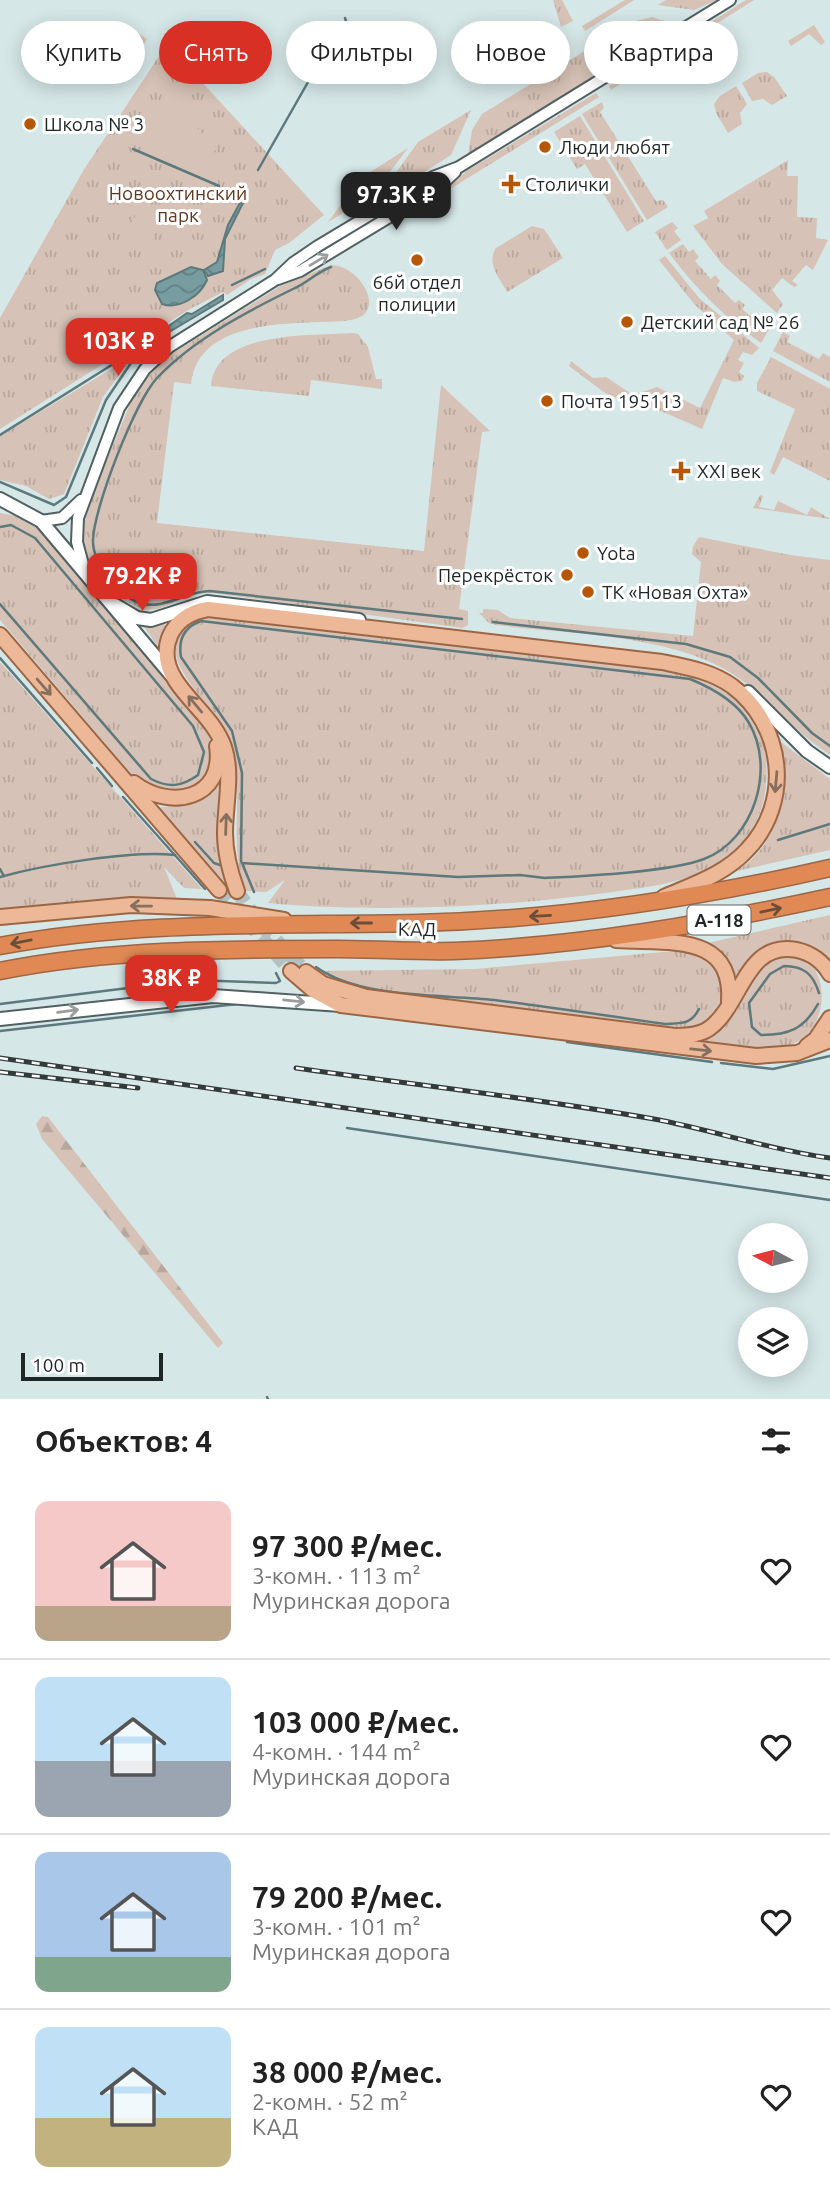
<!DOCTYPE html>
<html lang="ru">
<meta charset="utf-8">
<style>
:root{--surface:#fff;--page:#f6f6f6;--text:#222;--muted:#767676;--line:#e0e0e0;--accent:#d93025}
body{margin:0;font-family:Ubuntu,sans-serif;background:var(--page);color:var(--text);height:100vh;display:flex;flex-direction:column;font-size:26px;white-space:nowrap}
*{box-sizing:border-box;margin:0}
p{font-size:23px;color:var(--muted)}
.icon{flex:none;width:38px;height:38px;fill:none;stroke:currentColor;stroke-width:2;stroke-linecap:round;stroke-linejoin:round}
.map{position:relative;height:1399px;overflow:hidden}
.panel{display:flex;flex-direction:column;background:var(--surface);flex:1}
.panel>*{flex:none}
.top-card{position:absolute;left:21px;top:21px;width:789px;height:63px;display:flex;gap:14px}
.needle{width:46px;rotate:277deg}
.buttons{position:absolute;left:738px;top:1223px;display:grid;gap:14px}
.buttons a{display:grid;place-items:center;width:70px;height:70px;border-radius:50%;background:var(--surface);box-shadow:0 4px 18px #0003;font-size:35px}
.scale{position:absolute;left:21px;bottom:18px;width:142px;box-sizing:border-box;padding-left:7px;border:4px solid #1f2626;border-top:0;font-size:19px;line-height:24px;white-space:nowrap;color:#1f2626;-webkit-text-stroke:5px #fff;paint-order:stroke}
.price{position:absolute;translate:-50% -60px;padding:0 16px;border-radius:14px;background:var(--accent);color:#fff;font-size:23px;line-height:46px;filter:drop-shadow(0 2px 4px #0008)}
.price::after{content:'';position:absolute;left:50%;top:42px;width:21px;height:16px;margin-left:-10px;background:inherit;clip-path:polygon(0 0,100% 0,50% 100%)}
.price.active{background:#222;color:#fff}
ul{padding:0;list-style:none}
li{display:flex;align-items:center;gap:21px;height:175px;padding:0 35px}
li+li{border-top:2px solid var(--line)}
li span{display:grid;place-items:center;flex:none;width:196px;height:140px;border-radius:14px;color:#555}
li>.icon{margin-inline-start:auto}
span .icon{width:84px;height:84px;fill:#fffc;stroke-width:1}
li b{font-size:30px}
h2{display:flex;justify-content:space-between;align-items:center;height:84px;padding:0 35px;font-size:30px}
.chip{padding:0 24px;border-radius:32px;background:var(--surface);box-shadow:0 4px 18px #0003;font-size:24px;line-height:63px}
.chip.active{background:var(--accent);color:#fff}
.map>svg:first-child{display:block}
.grass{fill:url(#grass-tufts)}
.forest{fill:url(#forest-firs)}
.garden{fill:#d6c2b6}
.water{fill:url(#water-waves);stroke:#5d797c;stroke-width:2}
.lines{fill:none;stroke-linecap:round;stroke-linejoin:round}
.stream{stroke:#5d797c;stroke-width:2.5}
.primary-tunnel{stroke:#b1c0c1;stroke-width:14;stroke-dasharray:14 7;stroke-linecap:butt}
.tertiary-casing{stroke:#516061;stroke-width:14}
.secondary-casing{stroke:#516061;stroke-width:16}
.primary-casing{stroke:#9c6644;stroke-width:18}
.motorway-casing{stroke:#9c6644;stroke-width:19}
.tertiary{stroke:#fff;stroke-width:10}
.secondary{stroke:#fff;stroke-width:12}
.primary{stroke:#ecb898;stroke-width:14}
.motorway{stroke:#e08954;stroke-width:16}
.rail-casing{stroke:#323a3a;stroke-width:5}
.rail{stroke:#fff;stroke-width:2.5;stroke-dasharray:8;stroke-linecap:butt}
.oneway{stroke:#9a9d9d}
.oneway2{stroke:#866f5f}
.oneway3{stroke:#6c4e38}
.poi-dot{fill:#b55706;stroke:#fff;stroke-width:2.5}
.labels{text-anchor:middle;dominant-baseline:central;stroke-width:6;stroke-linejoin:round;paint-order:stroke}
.shield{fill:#fff;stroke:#626767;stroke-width:2}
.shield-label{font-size:18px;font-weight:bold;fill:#1f2626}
.poi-label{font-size:19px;fill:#1f2626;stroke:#fff;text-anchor:start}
.park-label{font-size:19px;fill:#62381e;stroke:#fff}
.street-label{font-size:19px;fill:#1f2626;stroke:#fff}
</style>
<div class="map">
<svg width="830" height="1399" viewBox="0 0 830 1399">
<defs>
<pattern id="grass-tufts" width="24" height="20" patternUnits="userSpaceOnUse" patternTransform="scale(1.75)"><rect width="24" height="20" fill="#d6c2b6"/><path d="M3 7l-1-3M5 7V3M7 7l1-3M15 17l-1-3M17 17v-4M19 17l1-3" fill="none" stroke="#b7a79c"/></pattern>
<pattern id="forest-firs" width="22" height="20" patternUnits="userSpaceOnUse" patternTransform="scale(1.75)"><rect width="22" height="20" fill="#d6c2b6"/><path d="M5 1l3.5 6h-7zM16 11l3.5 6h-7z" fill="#b7a79c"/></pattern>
<pattern id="water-waves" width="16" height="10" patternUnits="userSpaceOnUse" patternTransform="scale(1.75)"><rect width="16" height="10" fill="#789da1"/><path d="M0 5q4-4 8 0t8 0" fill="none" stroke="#628083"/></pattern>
</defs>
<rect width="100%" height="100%" fill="#d6e7e8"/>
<!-- grass -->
<g class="grass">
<path d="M553 0H562L573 21 561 27Z"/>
<path d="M625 0H634L585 31 582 26Z"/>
<path d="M666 0H717L694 10 658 5Z"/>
<path d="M746 0H754L611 90 609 86Z"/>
<path d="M652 17 677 25 468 155 472 130 482 114 632 22Z"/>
<path d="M814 25 825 42 821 45 809 34 791 46 788 41Z"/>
<path d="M139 34 147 39 133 63 127 59 126 44Z"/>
<path d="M167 44 324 215 289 243 275 250 265 274 251 279 227 295 223 292 190 309 0 429V318L83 171Z"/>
<path d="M767 72 774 77 787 96 772 105 763 99 752 101 742 83 758 73Z"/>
<path d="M736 86 747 104 740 113 742 124 728 133 716 113 714 104 720 96Z"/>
<path d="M596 93 599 97 450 189 448 187 468 170Z"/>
<path d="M602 102 604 108 600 112 656 201 663 200 668 207 647 220 582 114Z"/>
<path d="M471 110 451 155 379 201 377 199 418 142Z"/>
<path d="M580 116 644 221 627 232 585 164 577 169 554 132Z"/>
<path d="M408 148 374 193 364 176Z"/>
<path d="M788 160 787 176H798L797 217 817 218 816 238 828 240 813 270 806 265 792 281 798 285 794 287 782 278 772 290 783 304 777 313 722 264 693 226 708 218 704 211Z"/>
<path d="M357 183 367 199 328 222Z"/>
<path d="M672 222 678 228 674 231 681 240 667 250 655 232Z"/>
<path d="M532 226 544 229 563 258 507 292C499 277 486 264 496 248Z"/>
<path d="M683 244 689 252 693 249 699 257 695 261 711 279 715 275 720 281 717 285 735 303 739 300 745 305 742 309 757 321 760 317 771 326 761 343C725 318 696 289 669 253Z"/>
<path d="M665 256 699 298 759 348 752 355 743 352 738 360 744 363 739 372 744 376 742 381 734 382 723 378 702 429 645 404 639 408 605 393 569 366 571 361 593 378 606 377 633 395 657 387 700 408 734 340 695 305 659 260Z"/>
<path d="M331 265C356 265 382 302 362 316 350 323 332 321 319 322 274 324 197 325 191 384L174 382 157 523 424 551 441 385 490 431 482 432 459 609 468 611V625L462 628 213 593 194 594 158 609 144 610 117 597 90 561 84 544 83 528 91 498 136 390 165 358 282 285Z"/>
<path d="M783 332 790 336 787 342 819 359 823 353 830 357V382L773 351Z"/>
<path d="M353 333 358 334 368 347 376 379H382V389L311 380 309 396 211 386C215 330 312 336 353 333Z"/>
<path d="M133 356 103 397 64 494 49 499 26 486 0 480V436Z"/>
<path d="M771 357 830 389V481L783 457 774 475 770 472 795 409 757 391V383Z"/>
<path d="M760 495 763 496 759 507 774 510 778 501 807 515 811 507 830 519 753 508Z"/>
<path d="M0 513 21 517 50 538 199 719 209 735 213 754 209 770 192 790 169 794 133 776 0 620Z"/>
<path d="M699 537 790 555 830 560V755C792 731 765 692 726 670 663 634 568 634 496 625L489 623 479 613H483V609L498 610 510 618 693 636 701 562 692 554 693 546Z"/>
<path d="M205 614 660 669C711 678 741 692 762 741 768 757 767 777 765 794 760 826 739 852 710 868 681 884 645 887 613 892 506 907 376 913 268 903L285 880 266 892 246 891C227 842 245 796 232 748 222 714 174 677 175 647 175 627 189 622 205 614Z"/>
<path d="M163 623 165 625 158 647 143 625Z"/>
<path d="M0 662 202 889 184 888 164 867 177 899 78 902 0 913Z"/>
<path d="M781 742 830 779V850L737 871C780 843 791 789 781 742Z"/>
<path d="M218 783 221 784 219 835 229 888 224 889 157 808 192 803Z"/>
<path d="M830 915V961C795 929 760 939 736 976L730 963 708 943Z"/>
<path d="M674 951C732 951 741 1009 688 1031L367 992 339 985 315 971 475 969Z"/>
<path d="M775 956C782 956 790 955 797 956 830 964 830 1026 797 1042 766 1056 727 1046 694 1042L721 1029 752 974Z"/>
</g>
<!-- forest -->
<path class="forest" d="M42 1116 48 1117 223 1343 218 1348 42 1139 36 1124Z"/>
<!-- garden -->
<g class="garden">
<path d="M169 98 216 148 201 176 152 152 148 124 163 99Z"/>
<path d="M140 204 160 210 163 215 149 248 143 250 125 240Z"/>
</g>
<!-- water -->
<g class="water">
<path d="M241 201 243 203 225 239 223 271 208 276 204 270 217 262 228 225Z"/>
<path d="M191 267 203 270 207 280C200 296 179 310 162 304L155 290 157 283Z"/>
<path d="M223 295V300L144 347 137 356H126L187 313 192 314Z"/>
</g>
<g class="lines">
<!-- stream -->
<g class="stream">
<path d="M133 149 219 186"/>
<path d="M258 170C280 131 302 93 324 54 331 43 341 36 347 24L345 18"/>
<path d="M331 267C317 272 308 282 295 288 248 311 194 339 157 378 135 402 94 507 93 540 92 562 121 599 143 604 165 609 187 591 210 591L462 619"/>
<path d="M232 285 265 269"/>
<path d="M0 435 126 356"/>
<path d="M0 482 54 505 66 497 106 400 137 354"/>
<path d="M0 527 11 525 35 538 193 726 204 752 198 775C181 787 169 788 151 779L0 604"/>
<path d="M493 622 686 644 730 657 758 678 812 733 830 746"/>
<path d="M0 658 92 763"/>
<path d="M97 768 112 786"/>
<path d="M123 797 205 889"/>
<path d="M778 840 830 824"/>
<path d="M195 842 214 863 220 865"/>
<path d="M242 863 458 877 520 875 545 878C585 876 670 872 704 859 754 840 776 769 749 723 737 702 712 688 690 679L201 621C184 627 178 639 181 657L232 731 242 773 241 861 242 863 254 892"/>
<path d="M0 869 4 876"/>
<path d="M0 877C43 865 132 850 175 855"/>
<path d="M316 967C361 999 440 994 494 1000 551 1007 608 1016 665 1024 681 1023 691 1025 699 1009"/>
<path d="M0 1004 192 980 276 983 280 981 276 973"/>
<path d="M818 1004C804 1029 789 1035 761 1035L752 1027 749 1003 770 974 784 966C804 966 813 974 819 993"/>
<path d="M0 1031 237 1004"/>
<path d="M567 1042 712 1062"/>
<path d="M721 1063 773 1069 830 1056"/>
<path d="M347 1128 830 1200"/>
<path d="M267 1397 268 1399"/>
</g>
<!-- primary-tunnel -->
<g class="primary-tunnel">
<path d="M219 890 291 971"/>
<path d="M237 891 258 921 306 972"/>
</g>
<defs>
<g id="tertiary">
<path d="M278 279 300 271 439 187 455 172"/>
<path d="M41 521 62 518 81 500"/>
<path d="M84 568 77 542 78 518 119 408 145 369 169 347 275 280 293 263 318 246 433 177 459 167 730 0"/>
</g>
<g id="secondary">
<path d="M0 499 41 521 171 675"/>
<path d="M115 605 137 618 151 620 207 602 359 620"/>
<path d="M748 692 807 751 830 767"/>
<path d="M0 1019 213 996 341 1005"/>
</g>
<g id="primary">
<path d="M0 635 219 890"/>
<path d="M134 783C170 811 225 799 217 746"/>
<path d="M237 891C230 872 225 853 225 833 225 806 233 773 224 747 215 721 191 704 176 681 155 649 171 615 208 609L662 662C686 667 711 671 732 686 784 725 793 802 747 850 725 874 694 884 664 897"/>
<path d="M0 917 131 905 210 908 284 920"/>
<path d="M616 940C667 944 734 931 729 1003"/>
<path d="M291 971 313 990 341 1005 756 1056 797 1053 830 1040"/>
<path d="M306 972 323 984 366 997 675 1036C687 1036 702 1035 711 1027 742 1003 746 940 797 950 811 953 823 962 830 974"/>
<path d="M807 1046 816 1039 830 1018"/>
</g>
<g id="motorway">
<path d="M0 946C138 920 277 926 417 923 556 920 694 899 830 868"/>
<path d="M0 971C109 949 226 949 337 949 376 949 415 952 454 951 582 946 705 924 830 897"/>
</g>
</defs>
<!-- tertiary casing -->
<use href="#tertiary" class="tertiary-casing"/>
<!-- secondary casing -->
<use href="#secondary" class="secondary-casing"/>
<!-- primary casing -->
<use href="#primary" class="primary-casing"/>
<!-- motorway casing -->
<use href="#motorway" class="motorway-casing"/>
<!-- tertiary -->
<use href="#tertiary" class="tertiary"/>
<!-- secondary -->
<use href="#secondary" class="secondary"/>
<!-- primary -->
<use href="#primary" class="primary"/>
<!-- motorway -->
<use href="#motorway" class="motorway"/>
<defs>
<g id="rail">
<path d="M0 1058 830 1178"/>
<path d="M296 1068C415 1085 535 1098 654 1119 713 1130 770 1150 830 1158"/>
<path d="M0 1072 138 1088"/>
</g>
</defs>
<!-- rail casing -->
<use href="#rail" class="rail-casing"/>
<!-- rail -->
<use href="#rail" class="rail"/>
</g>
<!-- one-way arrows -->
<defs><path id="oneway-shaft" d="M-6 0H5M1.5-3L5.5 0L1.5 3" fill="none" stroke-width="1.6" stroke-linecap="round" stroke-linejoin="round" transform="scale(1.75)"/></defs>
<g class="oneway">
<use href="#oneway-shaft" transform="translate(319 260) rotate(-31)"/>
<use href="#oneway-shaft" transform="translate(294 1001) rotate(6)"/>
<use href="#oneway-shaft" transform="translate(68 1011) rotate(-7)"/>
</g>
<g class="oneway2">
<use href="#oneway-shaft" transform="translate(44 687) rotate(49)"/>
<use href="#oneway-shaft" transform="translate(195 704) rotate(-130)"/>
<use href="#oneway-shaft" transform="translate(776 782) rotate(95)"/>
<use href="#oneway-shaft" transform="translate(226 824) rotate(-88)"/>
<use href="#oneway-shaft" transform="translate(141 906) rotate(-179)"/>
<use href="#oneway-shaft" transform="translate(701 1050) rotate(6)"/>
</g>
<g class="oneway3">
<use href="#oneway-shaft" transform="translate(771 910) rotate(-12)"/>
<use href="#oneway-shaft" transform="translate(540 916) rotate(177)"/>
<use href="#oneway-shaft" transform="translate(361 923) rotate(180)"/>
<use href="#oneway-shaft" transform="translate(21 942) rotate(169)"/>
</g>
<!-- markers -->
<g class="poi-dot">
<circle cx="30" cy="124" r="7"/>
<circle cx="545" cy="147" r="7"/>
<path d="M507.5 173.5h7v7h7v7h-7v7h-7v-7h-7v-7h7z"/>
<circle cx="417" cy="260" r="7"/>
<circle cx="627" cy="322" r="7"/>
<circle cx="547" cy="401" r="7"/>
<path d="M677.5 460.5h7v7h7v7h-7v7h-7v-7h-7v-7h7z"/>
<circle cx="583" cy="553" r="7"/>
<circle cx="567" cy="575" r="7"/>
<circle cx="588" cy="592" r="7"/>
</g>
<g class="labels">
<!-- shield labels -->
<rect class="shield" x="687.5" y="905.5" width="63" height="29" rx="5"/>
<g class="shield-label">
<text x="719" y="920">А-118</text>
</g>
<!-- poi labels -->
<g class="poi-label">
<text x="44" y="124">Школа № 3</text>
<text x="559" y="147">Люди любят</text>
<text x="525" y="184">Столички</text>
<text x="417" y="282" text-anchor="middle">66й отдел<tspan x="417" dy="22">полиции</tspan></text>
<text x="641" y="322">Детский сад № 26</text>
<text x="561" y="401">Почта 195113</text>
<text x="697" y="471">XXI век</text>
<text x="597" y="553">Yota</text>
<text x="553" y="575" text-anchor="end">Перекрёсток</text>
<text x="602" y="592">ТК «Новая Охта»</text>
</g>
<!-- park labels -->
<g class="park-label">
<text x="178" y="193">Новоохтинский<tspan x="178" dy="22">парк</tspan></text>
</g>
<!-- street labels -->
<g class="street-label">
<text transform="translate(417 929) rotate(1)">КАД</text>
</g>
</g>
</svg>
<div class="buttons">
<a><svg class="needle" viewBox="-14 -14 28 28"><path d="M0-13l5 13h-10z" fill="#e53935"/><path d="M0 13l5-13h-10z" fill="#767676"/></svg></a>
<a><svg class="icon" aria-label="layers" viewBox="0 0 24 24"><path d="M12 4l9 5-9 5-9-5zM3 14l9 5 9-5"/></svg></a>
</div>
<div class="scale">100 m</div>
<b class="price active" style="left:396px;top:232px">97.3K ₽</b>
<b class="price" style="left:118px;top:378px">103K ₽</b>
<b class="price" style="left:142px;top:613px">79.2K ₽</b>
<b class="price" style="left:171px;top:1015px">38K ₽</b>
<div class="top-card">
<a class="chip">Купить</a>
<a class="chip active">Снять</a>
<a class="chip">Фильтры</a>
<a class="chip">Новое</a>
<a class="chip">Квартира</a>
</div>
</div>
<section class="panel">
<h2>Объектов: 4<svg class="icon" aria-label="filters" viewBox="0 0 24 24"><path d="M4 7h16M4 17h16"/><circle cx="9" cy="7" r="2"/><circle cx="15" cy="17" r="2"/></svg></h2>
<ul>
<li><span style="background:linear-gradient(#f6c9c9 75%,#b9a48a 0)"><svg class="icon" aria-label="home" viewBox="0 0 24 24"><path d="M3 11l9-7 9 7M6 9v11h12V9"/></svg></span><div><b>97 300 ₽/мес.</b><p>3-комн. · 113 m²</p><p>Муринская дорога</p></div><svg class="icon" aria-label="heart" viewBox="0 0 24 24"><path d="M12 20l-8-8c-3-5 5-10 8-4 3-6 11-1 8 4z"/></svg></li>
<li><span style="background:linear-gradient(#bfe0f5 60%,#9aa5b1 0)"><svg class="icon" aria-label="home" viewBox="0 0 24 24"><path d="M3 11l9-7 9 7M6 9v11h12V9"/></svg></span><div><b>103 000 ₽/мес.</b><p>4-комн. · 144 m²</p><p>Муринская дорога</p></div><svg class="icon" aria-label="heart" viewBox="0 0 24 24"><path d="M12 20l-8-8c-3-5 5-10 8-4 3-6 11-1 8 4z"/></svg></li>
<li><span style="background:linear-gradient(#a9c7e8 75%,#7fa58c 0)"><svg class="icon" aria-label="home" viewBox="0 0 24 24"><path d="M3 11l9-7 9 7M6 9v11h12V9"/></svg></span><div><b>79 200 ₽/мес.</b><p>3-комн. · 101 m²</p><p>Муринская дорога</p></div><svg class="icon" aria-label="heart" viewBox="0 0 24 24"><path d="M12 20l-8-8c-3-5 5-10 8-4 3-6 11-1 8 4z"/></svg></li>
<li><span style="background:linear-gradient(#bfe0f5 65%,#c2b280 0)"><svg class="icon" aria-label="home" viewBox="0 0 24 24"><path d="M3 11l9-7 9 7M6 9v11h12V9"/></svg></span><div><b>38 000 ₽/мес.</b><p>2-комн. · 52 m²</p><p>КАД</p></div><svg class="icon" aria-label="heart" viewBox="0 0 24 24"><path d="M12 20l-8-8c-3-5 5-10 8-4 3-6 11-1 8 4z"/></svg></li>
</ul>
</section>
